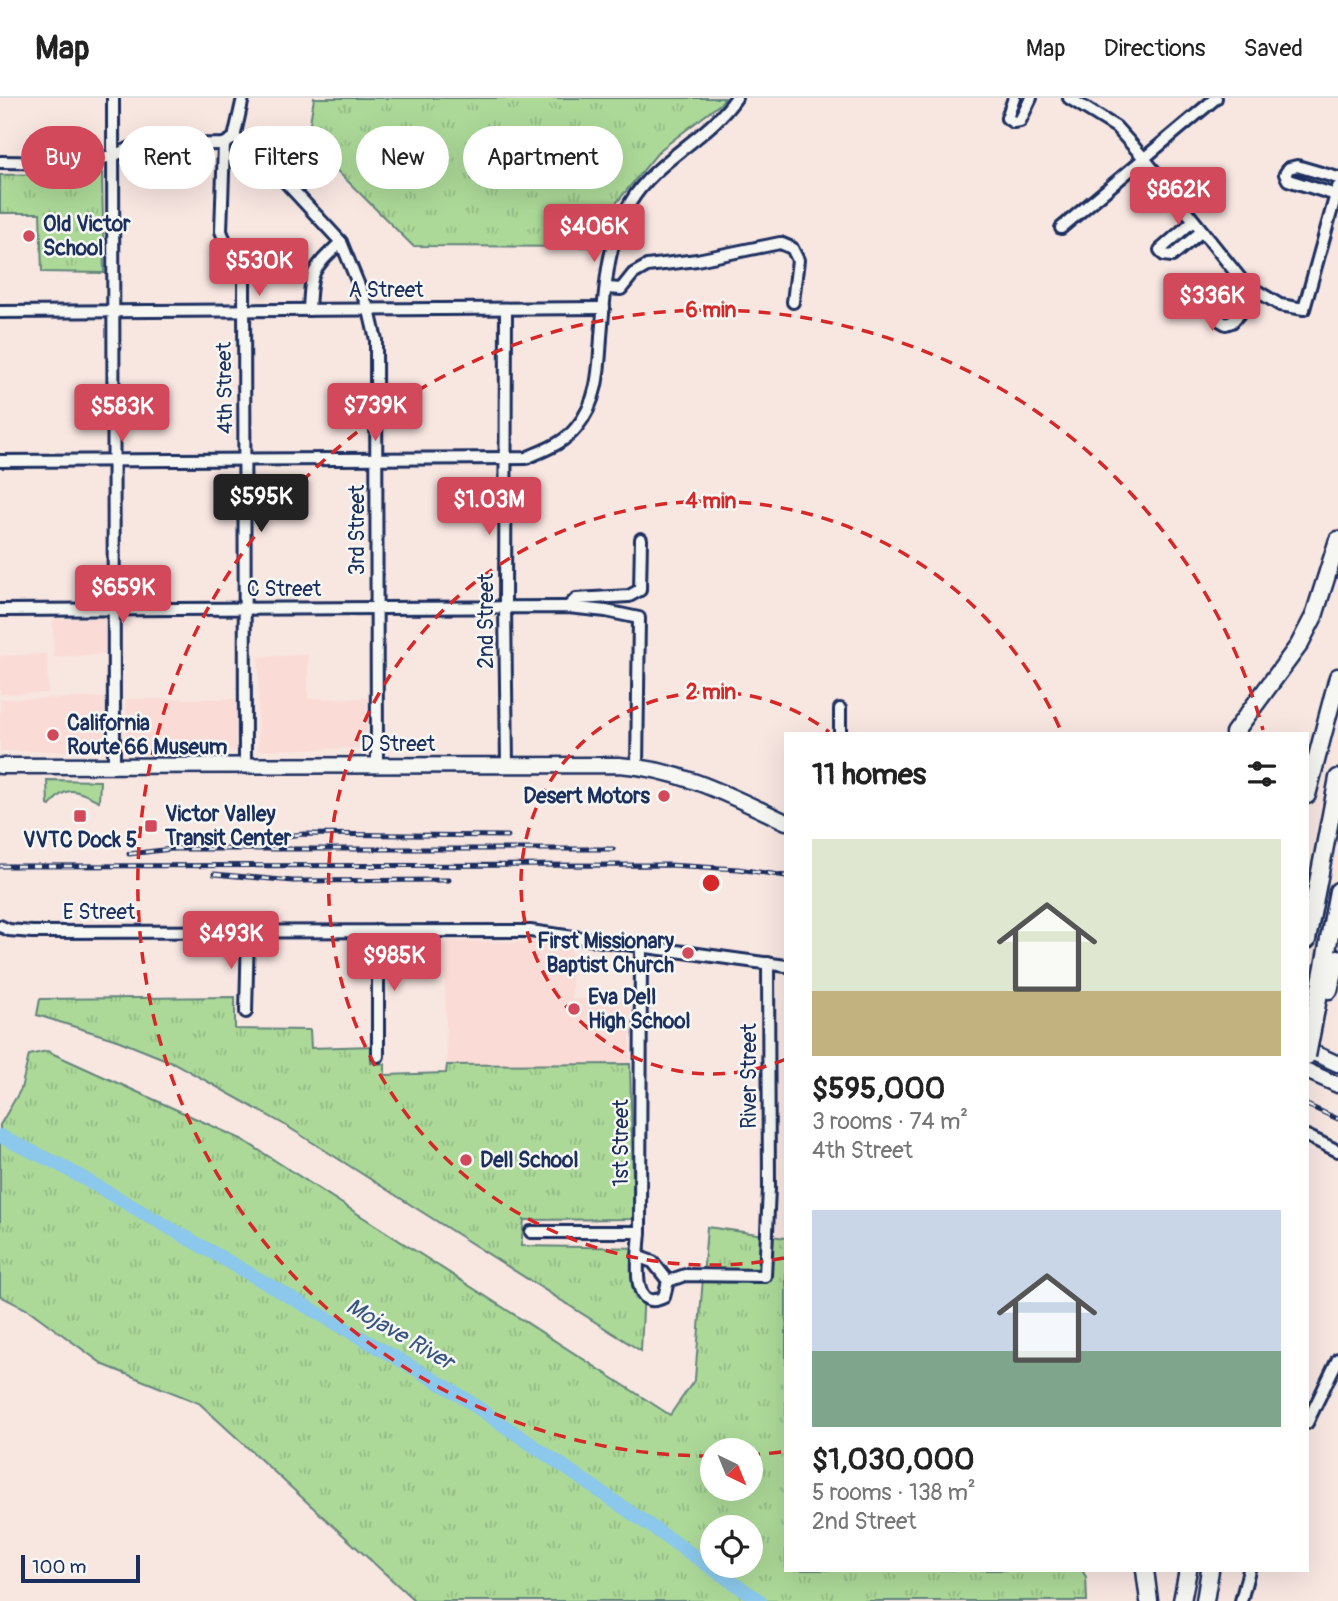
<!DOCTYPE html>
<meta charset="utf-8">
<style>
:root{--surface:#fff;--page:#f2f2f2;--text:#222;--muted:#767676;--line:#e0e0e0;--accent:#d1495b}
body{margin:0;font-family:Pangolin,sans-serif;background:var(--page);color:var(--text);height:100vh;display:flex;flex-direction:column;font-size:26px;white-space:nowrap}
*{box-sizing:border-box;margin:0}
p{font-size:23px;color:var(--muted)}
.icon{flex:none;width:38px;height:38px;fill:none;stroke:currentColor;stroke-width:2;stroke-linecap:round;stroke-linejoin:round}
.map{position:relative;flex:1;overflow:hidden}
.sheet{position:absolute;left:784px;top:634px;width:525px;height:840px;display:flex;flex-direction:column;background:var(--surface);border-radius:0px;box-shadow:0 7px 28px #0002}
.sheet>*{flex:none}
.guide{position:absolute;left:21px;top:28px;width:658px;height:63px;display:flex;gap:14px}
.needle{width:46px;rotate:137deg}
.fabs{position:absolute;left:700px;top:1340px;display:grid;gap:14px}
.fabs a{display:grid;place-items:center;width:63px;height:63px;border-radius:50%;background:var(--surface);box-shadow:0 7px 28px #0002;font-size:35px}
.scale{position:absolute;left:21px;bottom:18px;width:119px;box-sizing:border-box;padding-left:7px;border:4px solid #1b2f5e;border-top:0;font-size:19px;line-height:24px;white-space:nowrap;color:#1b2f5e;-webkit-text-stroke:5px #f6f6f2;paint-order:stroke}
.price{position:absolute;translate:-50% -60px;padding:0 16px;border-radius:7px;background:var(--accent);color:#fff;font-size:23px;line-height:46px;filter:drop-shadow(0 2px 4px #0008)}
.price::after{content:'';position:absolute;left:50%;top:42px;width:21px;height:16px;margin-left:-10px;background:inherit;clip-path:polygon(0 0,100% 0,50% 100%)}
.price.on{background:#222;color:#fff}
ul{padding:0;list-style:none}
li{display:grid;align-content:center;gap:14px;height:371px;padding:0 28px}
li span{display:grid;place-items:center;height:217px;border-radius:0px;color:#555}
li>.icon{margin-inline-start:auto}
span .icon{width:126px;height:126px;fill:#fffc;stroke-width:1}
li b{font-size:30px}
h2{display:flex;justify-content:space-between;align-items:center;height:84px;padding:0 28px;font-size:30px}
.pill{padding:0 24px;border-radius:32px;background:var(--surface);box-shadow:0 7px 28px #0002;font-size:24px;line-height:63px}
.pill.on{background:var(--accent);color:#fff}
header{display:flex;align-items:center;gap:42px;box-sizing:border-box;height:98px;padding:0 35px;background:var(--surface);border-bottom:2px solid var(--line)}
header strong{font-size:33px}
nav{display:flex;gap:38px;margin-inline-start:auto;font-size:24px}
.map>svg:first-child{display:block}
.built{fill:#fadbd5}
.grass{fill:url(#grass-tufts);stroke:#64847b;stroke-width:2;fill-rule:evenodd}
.garden{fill:#acd998;stroke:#64847b;stroke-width:2}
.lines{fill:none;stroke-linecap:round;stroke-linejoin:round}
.river{stroke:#8bc8eb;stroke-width:14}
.minor-casing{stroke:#1b2f5e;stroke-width:16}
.major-casing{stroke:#1b2f5e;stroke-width:19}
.highway-casing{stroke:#1b2f5e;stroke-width:21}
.minor{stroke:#f6f6f2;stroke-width:10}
.major{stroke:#f6f6f2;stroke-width:14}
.highway{stroke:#f6f6f2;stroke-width:16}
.rail-casing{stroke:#1b2f5e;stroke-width:5}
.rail{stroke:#f6f6f2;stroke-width:2.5;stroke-dasharray:8;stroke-linecap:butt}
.highway-bridge-casing{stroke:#1b2f5e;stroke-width:21;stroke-linecap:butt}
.highway-bridge{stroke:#f6f6f2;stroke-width:16}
.ring{fill:none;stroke:#d62828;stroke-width:3.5;stroke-dasharray:12 9}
.poi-dot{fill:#d1495b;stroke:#f6f6f2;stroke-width:2.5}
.labels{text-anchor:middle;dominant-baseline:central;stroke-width:5;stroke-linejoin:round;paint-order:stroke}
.poi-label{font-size:21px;font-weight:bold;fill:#1b2f5e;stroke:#f6f6f2;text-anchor:start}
.street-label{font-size:21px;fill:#1b2f5e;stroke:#f6f6f2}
.water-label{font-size:23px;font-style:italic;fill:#375581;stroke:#f6f6f2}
.centre{fill:#d62828;stroke:#f6f6f2;stroke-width:3.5}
.ring-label{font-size:21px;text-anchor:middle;font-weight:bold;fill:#d62828;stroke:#f6f6f2;stroke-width:5;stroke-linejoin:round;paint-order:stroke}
</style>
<header>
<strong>Map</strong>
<nav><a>Map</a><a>Directions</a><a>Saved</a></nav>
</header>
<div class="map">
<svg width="1338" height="1503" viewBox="0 0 1338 1503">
<defs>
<pattern id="grass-tufts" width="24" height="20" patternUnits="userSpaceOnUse" patternTransform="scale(1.75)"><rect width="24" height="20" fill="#acd998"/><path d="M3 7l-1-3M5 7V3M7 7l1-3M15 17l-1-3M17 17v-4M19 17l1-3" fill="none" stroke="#93bb85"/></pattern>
</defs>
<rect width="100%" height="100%" fill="#f8e6e1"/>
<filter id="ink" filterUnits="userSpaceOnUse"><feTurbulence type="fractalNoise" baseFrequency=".0143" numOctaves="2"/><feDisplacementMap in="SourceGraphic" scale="14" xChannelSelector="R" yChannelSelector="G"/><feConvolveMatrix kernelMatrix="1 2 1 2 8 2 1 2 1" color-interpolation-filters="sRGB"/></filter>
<g filter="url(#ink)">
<!-- built -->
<g class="built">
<path d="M53 521H105V556L54 559Z"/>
<path d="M47 556 48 595 0 596V558Z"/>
<path d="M308 557V601L367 600V650L258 652 259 559Z"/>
<path d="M105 600 106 653H0V601Z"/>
<path d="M126 601H236V653L126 652Z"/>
<path d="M444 843 520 844 571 849 572 901H630V966L447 967Z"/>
</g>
<!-- grass -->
<g class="grass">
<path d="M314 0H725L720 6 660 52 617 104 600 149 413 148 307 43Z"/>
<path d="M102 75 104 175 42 174 40 115H0V77Z"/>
<path d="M235 899V931L310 932 311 950 372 948 371 965 385 966V977L446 975 447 967 630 966 634 1121 524 1122 521 1148 646 1150 641 1253 285 1027 174 965 117 942 37 917 40 901Z"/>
<path d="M47 953 243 1042 670 1317 695 1281 707 1129 786 1140V1472H1082L1086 1479 1087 1503H415L199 1305 104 1267 30 1213 0 1198V1027L21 991 29 957ZM712 1353H751V1391H712ZM712 1430H751V1468H712Z"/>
</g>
<!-- garden -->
<path class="garden" d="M47 682 100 683 99 703C78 693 66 685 50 708L48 707Z"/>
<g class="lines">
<!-- river -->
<path class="river" d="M0 1038 60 1067 452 1292 760 1503"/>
<defs>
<g id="minor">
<path d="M113 0 114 667"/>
<path d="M1014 0 1007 20 1013 24 1020 23 1031 0"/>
<path d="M1069 0 1116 29 1143 59 1244 185 1280 207 1304 211 1338 89"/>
<path d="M234 40 253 49 341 144 369 212 376 242 377 667"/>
<path d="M224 46 221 133 227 148 244 168 245 667"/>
<path d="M0 64 74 65 113 58 137 47 224 46 234 40 243 0"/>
<path d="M1336 97 1288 82 1285 76 1289 70 1297 68 1338 80"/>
<path d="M1193 123 1160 152 1164 157 1172 158 1202 133"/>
<path d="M1061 130 1216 0"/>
<path d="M1244 185 1217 216 1219 222 1226 226 1232 224 1258 194"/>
<path d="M607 190 621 191 633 176 647 168 697 162 780 145 792 150 798 162 793 204"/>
<path d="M506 211 505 509 507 666"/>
<path d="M309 212C311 171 312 172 341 144"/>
<path d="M0 214 604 210"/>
<path d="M0 363 526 360C544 352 563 346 576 330 598 304 599 272 601 239 605 194 606 145 630 105 656 61 708 41 736 0"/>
<path d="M568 509 576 501 629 498 640 492 641 441"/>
<path d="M0 512 568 509 606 513 639 520 637 668"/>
<path d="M840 635V611"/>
<path d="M0 828 9 832 32 834 530 833 786 868"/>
<path d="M378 832V958"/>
<path d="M246 914 248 833"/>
<path d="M1307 1038 1338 1053"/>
<path d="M531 1134H640L641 847"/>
<path d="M639 1159 653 1164 668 1183 664 1199C628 1217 639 1153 640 1134"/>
<path d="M668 1183 685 1177 765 1178 769 1090 768 865"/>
<path d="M1307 1325 1338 1261"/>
<path d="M1241 1503 1249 1472"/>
</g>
<g id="major">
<path d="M0 668 619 667C680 671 731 698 786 724"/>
<path d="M1307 952 1338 966"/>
<path d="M1307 973 1338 987"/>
</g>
<g id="highway">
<path d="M1234 635 1299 547 1314 518 1338 442"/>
<path d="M1307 697 1338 579"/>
<path d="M1307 842 1338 680"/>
<path d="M1329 892 1338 860"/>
<path d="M1316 911 1338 793"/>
<path d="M1145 1472 1149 1503"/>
<path d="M1182 1503 1188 1472"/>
<path d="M1205 1503 1210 1472"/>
</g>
</defs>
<!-- minor casing -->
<use href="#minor" class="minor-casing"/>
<!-- major casing -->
<use href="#major" class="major-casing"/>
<!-- highway casing -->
<use href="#highway" class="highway-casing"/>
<!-- minor -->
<use href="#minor" class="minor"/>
<!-- major -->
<use href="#major" class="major"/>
<!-- highway -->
<use href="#highway" class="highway"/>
<defs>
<g id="rail">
<path d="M246 742 304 736 508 738"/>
<path d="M173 751H613"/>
<path d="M129 756 180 750"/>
<path d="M0 768 668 767 738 771 786 778"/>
<path d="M214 776 293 783 449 782"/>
<path d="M1307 1007 1338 1021"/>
</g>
</defs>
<!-- rail casing -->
<use href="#rail" class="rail-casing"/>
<!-- rail -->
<use href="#rail" class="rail"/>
<defs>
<path id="highway-bridge" d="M1307 958 1316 911"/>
</defs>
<!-- highway-bridge casing -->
<use href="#highway-bridge" class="highway-bridge-casing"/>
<!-- highway-bridge -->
<use href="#highway-bridge" class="highway-bridge"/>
</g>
</g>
<!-- distance rings -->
<g class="ring">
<path d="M786 961A191 191 0 1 1 829 634"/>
<path d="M784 1160A382 382 0 1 1 1061 633"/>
<path d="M781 1354A573 573 0 0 1 751 1357M711 1358A573 573 0 1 1 1263 632"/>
</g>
<!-- markers -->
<g class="poi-dot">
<circle cx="29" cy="138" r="7"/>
<circle cx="53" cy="637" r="7"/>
<circle cx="664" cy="698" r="7"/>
<rect x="73" y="711" width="14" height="14" rx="3.5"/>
<rect x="144" y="721" width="14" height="14" rx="3.5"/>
<circle cx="688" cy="855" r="7"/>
<circle cx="574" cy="911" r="7"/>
<circle cx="466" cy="1062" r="7"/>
</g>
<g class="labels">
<!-- poi labels -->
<g class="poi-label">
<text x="43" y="126">Old Victor<tspan x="43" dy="24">School</tspan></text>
<text x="67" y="625">California<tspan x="67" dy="24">Route 66 Museum</tspan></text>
<text x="650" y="698" text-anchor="end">Desert Motors</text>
<text x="165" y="716">Victor Valley<tspan x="165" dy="24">Transit Center</tspan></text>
<text x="80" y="742" text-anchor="middle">VVTC Dock 5</text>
<text x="674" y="843" text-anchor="end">First Missionary<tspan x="674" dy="24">Baptist Church</tspan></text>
<text x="588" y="899">Eva Dell<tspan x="588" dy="24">High School</tspan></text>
<text x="480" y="1062">Dell School</text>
</g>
<!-- street labels -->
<g class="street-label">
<text x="386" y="192">A Street</text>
<text transform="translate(225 290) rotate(-91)">4th Street</text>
<text transform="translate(357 432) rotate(-90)">3rd Street</text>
<text x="284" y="491">C Street</text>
<text transform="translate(486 523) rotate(-90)">2nd Street</text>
<text x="398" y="646">D Street</text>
<text x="99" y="814">E Street</text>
<text transform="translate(749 978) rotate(-90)">River Street</text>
<text transform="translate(621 1045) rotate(-90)">1st Street</text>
</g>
<!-- water labels -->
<g class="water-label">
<text transform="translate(400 1236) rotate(30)">Mojave River</text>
</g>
</g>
<circle cx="711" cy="785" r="10" class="centre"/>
<g class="ring-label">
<text x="711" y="219">6 min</text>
<text x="711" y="410">4 min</text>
<text x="711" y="601">2 min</text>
</g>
</svg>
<div class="fabs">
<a><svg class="needle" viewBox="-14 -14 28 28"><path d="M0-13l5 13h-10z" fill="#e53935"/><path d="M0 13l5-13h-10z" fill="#767676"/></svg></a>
<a><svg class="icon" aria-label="locate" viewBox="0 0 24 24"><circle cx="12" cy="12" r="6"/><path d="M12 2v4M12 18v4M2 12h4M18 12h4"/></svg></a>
</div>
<div class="scale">100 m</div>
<b class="price" style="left:1178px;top:129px">$862K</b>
<b class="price" style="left:594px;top:166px">$406K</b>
<b class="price" style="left:259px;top:200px">$530K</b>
<b class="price" style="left:1212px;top:235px">$336K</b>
<b class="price" style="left:375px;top:345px">$739K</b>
<b class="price" style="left:122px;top:346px">$583K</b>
<b class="price on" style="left:261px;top:436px">$595K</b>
<b class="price" style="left:489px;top:439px">$1.03M</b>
<b class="price" style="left:123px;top:527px">$659K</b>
<b class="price" style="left:231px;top:873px">$493K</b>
<b class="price" style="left:394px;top:895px">$985K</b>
<div class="guide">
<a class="pill on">Buy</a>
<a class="pill">Rent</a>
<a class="pill">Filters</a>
<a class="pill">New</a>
<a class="pill">Apartment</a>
</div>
<section class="sheet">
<h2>11 homes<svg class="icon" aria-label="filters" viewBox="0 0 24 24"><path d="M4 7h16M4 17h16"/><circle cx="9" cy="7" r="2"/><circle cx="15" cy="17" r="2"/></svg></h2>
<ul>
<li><span style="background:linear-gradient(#dfe7d0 70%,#c2b280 0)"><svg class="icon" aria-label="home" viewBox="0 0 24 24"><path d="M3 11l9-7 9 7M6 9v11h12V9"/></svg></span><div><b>$595,000</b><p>3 rooms · 74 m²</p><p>4th Street</p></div></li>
<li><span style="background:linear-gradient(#c9d6e8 65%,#7fa58c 0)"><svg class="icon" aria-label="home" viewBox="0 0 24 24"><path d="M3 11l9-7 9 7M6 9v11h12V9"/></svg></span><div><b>$1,030,000</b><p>5 rooms · 138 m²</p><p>2nd Street</p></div></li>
</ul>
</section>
</div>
